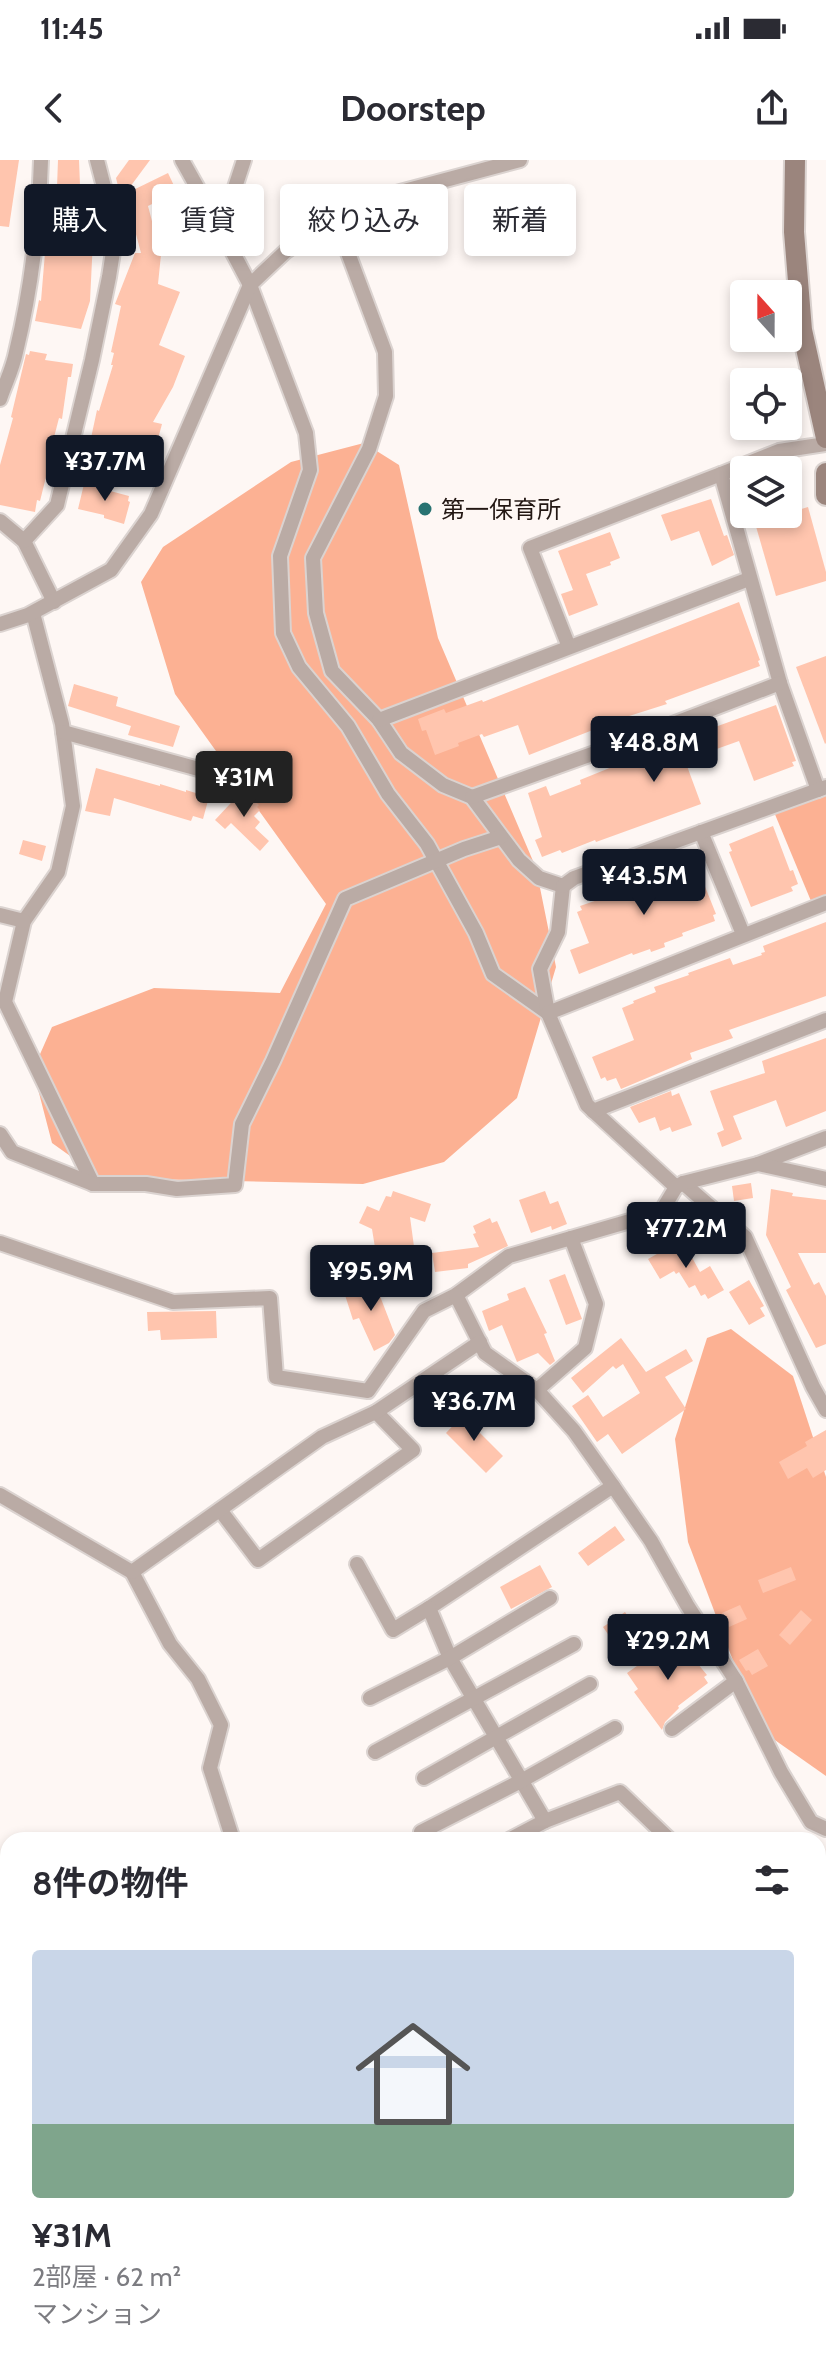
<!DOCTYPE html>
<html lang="ja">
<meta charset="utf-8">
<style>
:root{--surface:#fff;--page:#f7f7f7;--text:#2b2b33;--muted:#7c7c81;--accent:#111827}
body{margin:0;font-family:Cabin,"Noto Sans JP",sans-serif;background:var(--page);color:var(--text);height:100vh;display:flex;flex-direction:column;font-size:30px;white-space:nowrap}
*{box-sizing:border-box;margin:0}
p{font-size:26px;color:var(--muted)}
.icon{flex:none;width:44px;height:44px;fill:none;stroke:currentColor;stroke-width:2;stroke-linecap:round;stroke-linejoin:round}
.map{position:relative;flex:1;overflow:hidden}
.details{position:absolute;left:0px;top:1672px;width:826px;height:538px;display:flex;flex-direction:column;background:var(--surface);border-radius:24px 24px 0 0;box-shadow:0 4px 12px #0003}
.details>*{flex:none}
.hud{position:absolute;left:24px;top:24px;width:778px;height:72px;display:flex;gap:16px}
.needle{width:52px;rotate:339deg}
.controls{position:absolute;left:730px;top:120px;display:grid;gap:16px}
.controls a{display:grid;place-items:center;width:72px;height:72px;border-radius:8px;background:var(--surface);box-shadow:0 4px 12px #0003;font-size:40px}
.price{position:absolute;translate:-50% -68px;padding:0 18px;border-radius:8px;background:var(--accent);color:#fff;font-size:26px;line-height:52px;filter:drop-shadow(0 2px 4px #0008)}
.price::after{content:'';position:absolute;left:50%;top:48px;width:24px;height:18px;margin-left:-12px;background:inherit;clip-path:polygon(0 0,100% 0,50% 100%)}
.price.selected{background:#222;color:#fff}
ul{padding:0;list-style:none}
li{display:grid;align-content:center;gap:16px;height:424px;padding:0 32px}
li span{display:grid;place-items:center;height:248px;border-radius:8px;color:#555}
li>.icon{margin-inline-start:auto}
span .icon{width:144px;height:144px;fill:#fffc;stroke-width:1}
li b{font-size:34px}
h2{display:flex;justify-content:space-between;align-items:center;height:96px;padding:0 32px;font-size:34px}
.pill{padding:0 28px;border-radius:8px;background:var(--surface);box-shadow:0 4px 12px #0003;font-size:28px;line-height:72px}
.pill.selected{background:var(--accent);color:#fff}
.status{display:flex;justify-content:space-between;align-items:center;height:56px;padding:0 40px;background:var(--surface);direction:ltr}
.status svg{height:22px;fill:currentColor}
header{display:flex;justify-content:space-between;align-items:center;height:104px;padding:0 32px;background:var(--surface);font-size:36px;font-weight:700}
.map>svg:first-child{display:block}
.green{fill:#fcb193}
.water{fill:#fa9e77;stroke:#ba7659;stroke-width:2}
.building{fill:#ffc5ae}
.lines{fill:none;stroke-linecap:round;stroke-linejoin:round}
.street-casing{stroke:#dbd3d0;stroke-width:18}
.secondary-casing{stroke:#dbd3d0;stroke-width:24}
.street{stroke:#baaba5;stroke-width:14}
.secondary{stroke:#9b857d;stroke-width:20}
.poi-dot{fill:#287271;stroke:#fef7f4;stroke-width:3}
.labels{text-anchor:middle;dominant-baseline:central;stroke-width:6;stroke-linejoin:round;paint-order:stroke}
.poi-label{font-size:24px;fill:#231713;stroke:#fef7f4;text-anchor:start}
</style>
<div class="status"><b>11:45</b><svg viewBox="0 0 49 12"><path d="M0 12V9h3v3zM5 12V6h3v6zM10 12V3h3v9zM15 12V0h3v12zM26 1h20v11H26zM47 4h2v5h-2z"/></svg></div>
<header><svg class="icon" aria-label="back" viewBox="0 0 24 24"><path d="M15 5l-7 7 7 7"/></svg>Doorstep<svg class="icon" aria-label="share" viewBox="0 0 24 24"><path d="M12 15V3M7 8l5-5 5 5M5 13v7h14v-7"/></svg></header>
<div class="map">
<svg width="826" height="2209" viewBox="0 0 826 2209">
<rect width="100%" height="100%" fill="#fef7f4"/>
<!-- green -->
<g class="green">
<path d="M364 283 399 305 438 478 536 708 556 807 517 938 444 1002 363 1024 101 1018 52 983 33 910 52 867 154 828 280 833 326 744 175 534 141 422 163 387 291 302Z"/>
<path d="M826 633V736L811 741 774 652Z"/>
<path d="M731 1169 793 1216 826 1317V1616L759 1569 688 1382 675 1279 707 1178Z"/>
<path d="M822 2080 826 2081V2209H768L766 2202H818V2081Z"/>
</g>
<!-- water -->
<path class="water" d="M0 1833 8 1852V1961L0 1942Z"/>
<!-- building -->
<g class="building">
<path d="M0 0H19L9 67 0 66Z"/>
<path d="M58 0H79L80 25H84L82 56 94 60 90 141 81 169 35 161 39 140 41 141 48 57V54H56Z"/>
<path d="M129 0H150L130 27 119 30 116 18Z"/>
<path d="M168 13 177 32 148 46 158 84 162 85 158 124 180 132 159 185 185 196 173 227 153 262 162 264 149 312 91 297 92 293 88 292 97 250 99 251 113 205H111L114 193 111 192 121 146 115 144 135 93H141L129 48 126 49 123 35Z"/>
<path d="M30 191 47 194 45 200 73 204 71 217H68L62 259 59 258 51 289H54L49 313H47L40 341 37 340 35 352 0 345V305L13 258 11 257 26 194 29 195Z"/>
<path d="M84 324 129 336 128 341 130 342 124 364 104 358V355L78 349Z"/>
<path d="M711 339 724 376 727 375 734 395 712 406 699 371 671 381 661 355Z"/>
<path d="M808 347 826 412V421L776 436 755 363Z"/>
<path d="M610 372 620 398 610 402 611 405 586 414 598 445 569 456 561 434 573 430 558 391Z"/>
<path d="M739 442 760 500 758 501 760 506 665 541 667 544 626 557 529 595 518 565 484 577 482 574 458 583 459 586 435 595 426 570 422 571 418 559 444 549 446 553 482 540 483 542Z"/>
<path d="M826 496V583L825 584 796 507Z"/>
<path d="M74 524 118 537 116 546 180 566 173 587 128 575 131 566 68 546Z"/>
<path d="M776 545 796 601 792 602 794 606 754 621 739 581 711 591 713 597 687 606 701 644 596 682 595 680 562 693 560 690 542 697 535 680 542 677 528 633 546 626 550 636 581 624 580 620 671 583Z"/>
<path d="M96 608 160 626V624L186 632V630L209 637 203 659 193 656 191 661 114 638 110 656 85 651Z"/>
<path d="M243 630 259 645 257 647 260 650 254 656 260 662 255 668 269 681 260 691 231 663 225 669 215 660Z"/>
<path d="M773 666 790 711 793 710 798 724 791 727 793 731 751 747 729 692 732 691 729 684Z"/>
<path d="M23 680 46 686 42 701 19 694Z"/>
<path d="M694 699 716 754 713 755 715 761 682 773 683 776 664 783 665 787 651 792 650 789 633 795 632 793 579 814 570 790 589 783 577 752 582 750 580 746 618 733V731Z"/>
<path d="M826 762V836L729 870 733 878 690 893 692 899 621 929 616 918 607 921 605 917 601 919 592 897 634 880 622 848 634 843 633 841 656 832 654 827 689 815 688 813 730 798 733 805 762 795 761 793 765 792 763 786Z"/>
<path d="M826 878V951L786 967 776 940 733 956 742 979 722 987 717 973 724 970 710 931 765 913 762 901Z"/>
<path d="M671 931 672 936 679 933 692 965 672 972 670 967 660 971 655 957 639 963 630 947Z"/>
<path d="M751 1023 753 1038 734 1041 732 1026Z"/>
<path d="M771 1029 793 1033 792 1036 826 1040V1093H798L814 1125 819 1122 826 1136V1184L816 1188 786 1130 791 1127 766 1075Z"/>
<path d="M393 1031 431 1044 425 1062 410 1057 415 1094 377 1100 372 1069 359 1063 367 1046 379 1051 386 1036 391 1037Z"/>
<path d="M545 1031 550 1044 558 1041 567 1064 552 1070 551 1066 531 1073 519 1040Z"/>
<path d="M490 1058 492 1063 497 1061 508 1086 468 1104V1108L435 1112 432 1093 479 1087 473 1074 476 1073 473 1066Z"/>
<path d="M680 1081 686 1094 689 1092 700 1112 710 1106 724 1130 708 1139 705 1134 701 1136 695 1125 689 1128 679 1112 676 1114 674 1111 660 1119 648 1099Z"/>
<path d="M565 1114 582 1159 566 1165 549 1120Z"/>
<path d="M373 1118 395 1175 389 1183 374 1191 359 1158 353 1160 345 1135 356 1131 353 1124Z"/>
<path d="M749 1120 764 1146 760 1148 765 1156 749 1165 729 1132Z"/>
<path d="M525 1127 547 1173 544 1174 555 1201 550 1205 538 1193 517 1202 502 1165 489 1171 482 1151 509 1140 507 1134Z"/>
<path d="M216 1151 217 1178 161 1180 160 1170 148 1171 147 1152Z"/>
<path d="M621 1178 646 1212 686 1189 693 1201 665 1217 686 1249 622 1294 608 1274 597 1282 572 1246 588 1235 603 1257 640 1233 623 1204 616 1209 613 1206 583 1233 571 1218Z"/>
<path d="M466 1252 483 1268 479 1272 503 1296 486 1313 446 1273Z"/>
<path d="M826 1270V1310L813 1318 807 1308 788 1319 779 1302 807 1286 805 1282Z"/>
<path d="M615 1366 625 1380 588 1406 578 1393Z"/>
<path d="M540 1405 552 1427 511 1449 500 1427Z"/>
<path d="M791 1407 796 1420 763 1433 758 1420Z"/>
<path d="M740 1445 747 1459 729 1467 722 1453Z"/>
<path d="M801 1450 812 1460 790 1485 779 1475Z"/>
<path d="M625 1452 636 1468 614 1483 603 1467Z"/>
<path d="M679 1481 707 1515 704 1517 708 1523 678 1546 679 1548 665 1562 662 1570 634 1532 638 1529 627 1513 644 1501 647 1506Z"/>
<path d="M758 1489 768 1506 752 1515 749 1510 746 1511 739 1500Z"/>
</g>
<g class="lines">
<defs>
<g id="street">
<path d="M182 0 221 70"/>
<path d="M244 0 221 70 250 125 306 273 310 310 280 396 283 473 299 507 348 566 388 634 427 684 476 773 493 814 548 853"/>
<path d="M335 58 385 192 386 236 369 289 313 398 316 453 332 511 379 560 401 593 443 625 472 637 519 700 539 718 563 726"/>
<path d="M0 239C5 224 13 208 16 192 31 130 39 64 41 0"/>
<path d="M0 361 24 381 54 442"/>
<path d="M24 381 57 345 92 200 109 117 116 73 97 0"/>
<path d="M33 453 62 564 73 646 58 712 24 761 5 842 93 1024H146L177 1029 235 1025 242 964 273 901 345 739 464 689 501 677"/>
<path d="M0 464 28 455 111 410 151 354 250 125 286 91 335 58 374 39 520 0"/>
<path d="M569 487 530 388 721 314"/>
<path d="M379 560 749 419"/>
<path d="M63 572 217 614"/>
<path d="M818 630 780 523 721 314 779 291 826 284"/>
<path d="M472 637 631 580 780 523"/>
<path d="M701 672 743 774"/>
<path d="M563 726 558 772 540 809 548 853 587 945 676 1027"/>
<path d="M563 726 574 718 826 627"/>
<path d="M0 755 24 761"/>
<path d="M548 853 826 743"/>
<path d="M593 951 826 860"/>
<path d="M0 974 12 992 93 1024"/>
<path d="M758 1004 826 978"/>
<path d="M683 1023 745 1077 813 1227 826 1250"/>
<path d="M0 1083 173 1142 270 1138 276 1217 368 1231 424 1151 456 1135 509 1096 661 1052 676 1027 683 1023 758 1004 826 1019"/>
<path d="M456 1135 485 1193 537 1230 574 1271 613 1326 429 1448 450 1498 545 1661 620 1632 670 1680"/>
<path d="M537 1230 585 1188 596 1144 571 1078"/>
<path d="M613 1326 651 1381 687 1445 736 1521 781 1612 811 1662 826 1669"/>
<path d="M0 1335 132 1412 170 1484 198 1519 221 1565 210 1608 233 1680"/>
<path d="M220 1350 258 1400 413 1290 376 1252"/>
<path d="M357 1404 393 1470 429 1448"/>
<path d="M132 1412 322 1277 376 1252 480 1182"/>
<path d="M370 1538 450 1498 550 1438"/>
<path d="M672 1569 736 1521"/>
<path d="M375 1592 574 1484"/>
<path d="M424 1618 590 1524"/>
<path d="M421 1672 521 1621 615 1568"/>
<path d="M509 1680 545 1661"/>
<path d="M818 1787 826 1792"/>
<path d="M0 1830 8 1827"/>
<path d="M0 1999 8 2017"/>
<path d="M85 2202 88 2209"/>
<path d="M603 2202 608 2209"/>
<path d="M267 2209 282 2202"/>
<path d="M362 2209 379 2202"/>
</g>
<g id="secondary">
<path d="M795 0 794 72 802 170 826 278"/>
<path d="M826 313V335"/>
<path d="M0 1785 8 1804"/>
<path d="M818 1914 826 1905"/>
<path d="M175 2202 178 2209"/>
<path d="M313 2209 329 2202"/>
</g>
</defs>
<!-- street casing -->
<use href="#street" class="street-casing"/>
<!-- secondary casing -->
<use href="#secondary" class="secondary-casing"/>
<!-- street -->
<use href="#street" class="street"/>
<!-- secondary -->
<use href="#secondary" class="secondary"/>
</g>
<!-- markers -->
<circle class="poi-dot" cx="425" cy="349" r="8"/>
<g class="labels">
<!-- poi labels -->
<g class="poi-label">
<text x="441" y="349">第一保育所</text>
</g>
</g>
</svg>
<div class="controls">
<a><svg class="needle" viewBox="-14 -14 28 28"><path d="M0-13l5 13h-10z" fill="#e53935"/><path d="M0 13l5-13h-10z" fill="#7c7c81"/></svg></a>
<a><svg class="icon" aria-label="locate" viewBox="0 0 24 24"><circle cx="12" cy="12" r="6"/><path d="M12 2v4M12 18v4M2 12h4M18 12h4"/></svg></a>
<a><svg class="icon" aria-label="layers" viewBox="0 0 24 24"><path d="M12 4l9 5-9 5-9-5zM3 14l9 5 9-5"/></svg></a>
</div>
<b class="price" style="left:105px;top:343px">¥37.7M</b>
<b class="price" style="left:654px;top:624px">¥48.8M</b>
<b class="price selected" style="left:244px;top:659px">¥31M</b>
<b class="price" style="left:644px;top:757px">¥43.5M</b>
<b class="price" style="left:686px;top:1110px">¥77.2M</b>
<b class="price" style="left:371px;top:1153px">¥95.9M</b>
<b class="price" style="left:474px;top:1283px">¥36.7M</b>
<b class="price" style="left:668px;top:1522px">¥29.2M</b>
<div class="hud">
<a class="pill selected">購入</a>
<a class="pill">賃貸</a>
<a class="pill">絞り込み</a>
<a class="pill">新着</a>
</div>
<section class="details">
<h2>8件の物件<svg class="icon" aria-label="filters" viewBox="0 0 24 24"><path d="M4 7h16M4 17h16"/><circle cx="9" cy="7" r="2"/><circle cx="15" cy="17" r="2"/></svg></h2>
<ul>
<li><span style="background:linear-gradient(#c9d6e8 70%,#7fa58c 0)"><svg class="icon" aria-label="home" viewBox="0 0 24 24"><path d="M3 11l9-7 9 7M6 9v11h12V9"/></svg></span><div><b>¥31M</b><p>2部屋 · 62 m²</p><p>マンション</p></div></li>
</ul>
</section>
</div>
